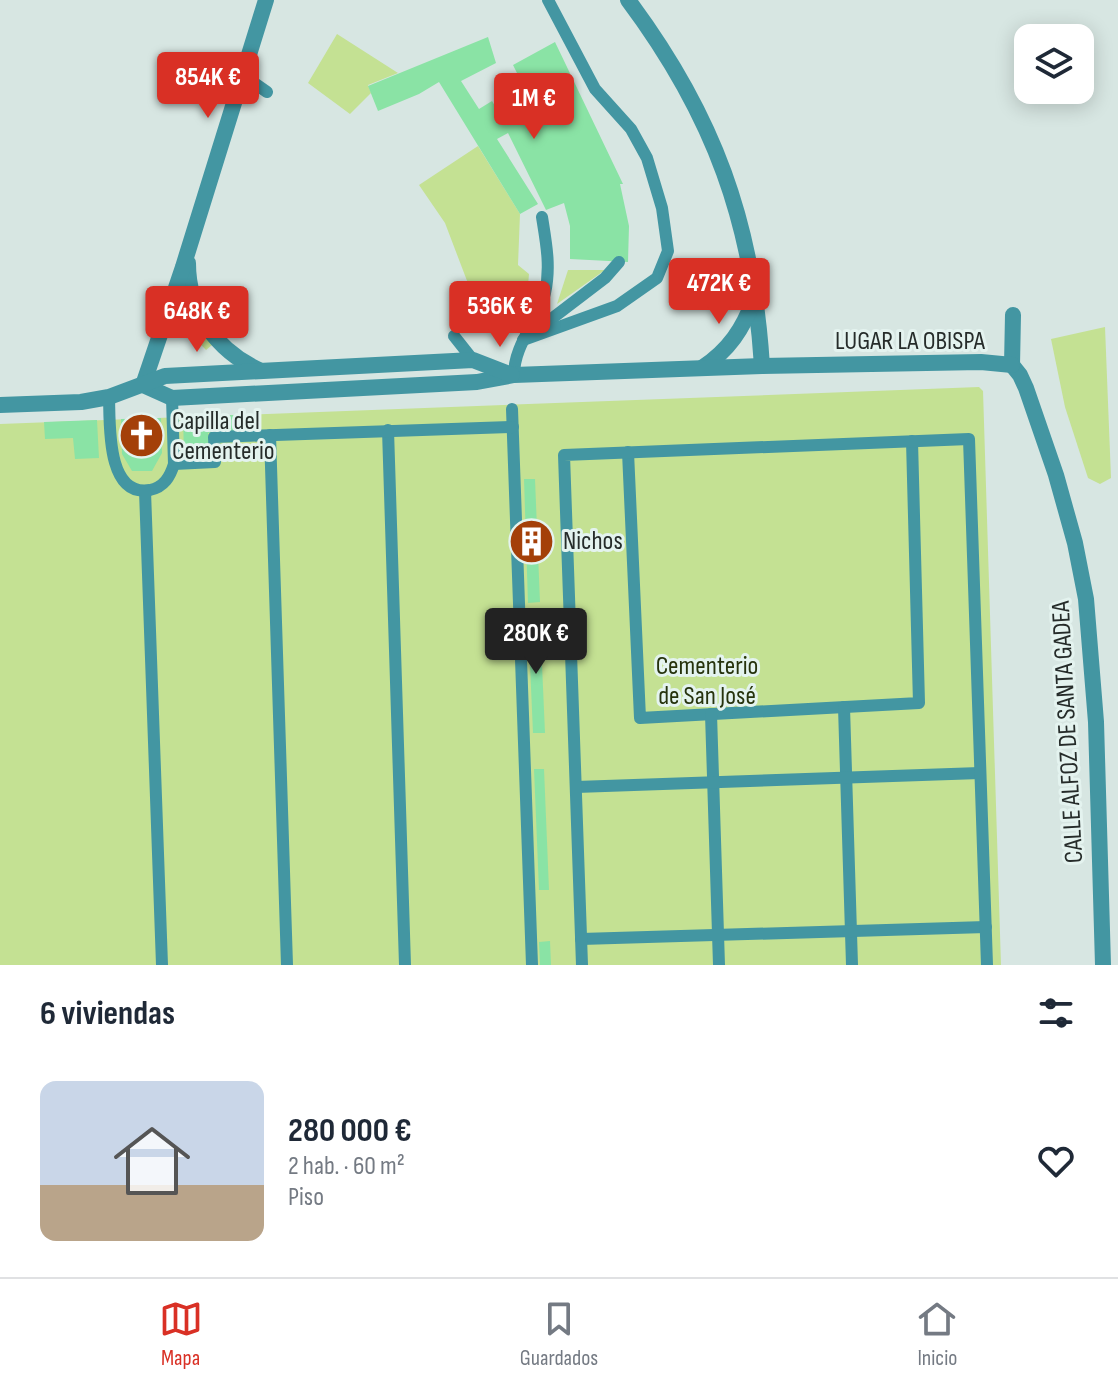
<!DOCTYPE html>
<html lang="es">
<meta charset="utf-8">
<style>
:root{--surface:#fff;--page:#f2f2f3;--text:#1f2937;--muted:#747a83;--line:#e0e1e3;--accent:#d93025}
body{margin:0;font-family:"Sofia Sans Condensed",sans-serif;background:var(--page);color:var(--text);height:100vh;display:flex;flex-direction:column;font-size:30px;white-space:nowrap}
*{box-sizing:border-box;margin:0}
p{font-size:26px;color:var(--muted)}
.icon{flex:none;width:44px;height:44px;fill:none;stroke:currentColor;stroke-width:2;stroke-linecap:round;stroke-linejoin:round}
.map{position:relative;height:965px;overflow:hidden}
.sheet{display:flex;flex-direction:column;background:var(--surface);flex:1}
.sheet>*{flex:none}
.buttons{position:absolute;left:1014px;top:24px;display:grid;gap:16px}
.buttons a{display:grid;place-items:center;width:80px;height:80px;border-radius:16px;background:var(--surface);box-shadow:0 4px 20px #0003;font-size:40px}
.price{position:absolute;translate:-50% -68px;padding:0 18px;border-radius:8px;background:var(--accent);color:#fff;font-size:26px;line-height:52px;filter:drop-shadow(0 2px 4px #0008)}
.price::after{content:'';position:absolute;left:50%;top:48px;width:24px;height:18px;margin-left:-12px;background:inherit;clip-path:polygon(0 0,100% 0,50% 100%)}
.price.on{background:#222;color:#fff}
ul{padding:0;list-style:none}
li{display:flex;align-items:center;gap:24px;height:200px;padding:0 40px}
li span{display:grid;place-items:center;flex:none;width:224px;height:160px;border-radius:16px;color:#555}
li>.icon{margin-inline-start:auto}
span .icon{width:96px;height:96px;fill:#fffc;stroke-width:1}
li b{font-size:34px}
h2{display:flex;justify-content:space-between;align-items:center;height:96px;padding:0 40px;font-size:34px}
.tabs{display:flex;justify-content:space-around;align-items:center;height:112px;border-top:2px solid var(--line);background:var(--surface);font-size:22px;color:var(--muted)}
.tabs a{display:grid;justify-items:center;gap:4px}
.tabs .on{color:var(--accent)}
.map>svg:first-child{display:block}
.green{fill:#c4e193}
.building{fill:#8ae3a5}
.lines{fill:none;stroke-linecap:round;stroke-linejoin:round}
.service{stroke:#4396a2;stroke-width:12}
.minor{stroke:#4396a2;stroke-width:16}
.labels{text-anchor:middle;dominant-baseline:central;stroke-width:6;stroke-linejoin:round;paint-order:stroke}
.street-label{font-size:26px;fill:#262c2a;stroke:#e4f3ef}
.poi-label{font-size:26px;fill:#262c2a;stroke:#e4f3ef;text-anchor:start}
.park-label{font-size:26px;fill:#26330d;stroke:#e4f3ef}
</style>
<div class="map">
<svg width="1118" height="965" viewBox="0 0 1118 965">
<rect width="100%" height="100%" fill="#d7e6e2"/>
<!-- green -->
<g class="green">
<path d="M337 34 398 73 368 85 371 93 350 114 308 83Z"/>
<path d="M478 146 520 214 518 265 529 274C528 301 515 321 502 344L485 328 445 223 419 185Z"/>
<path d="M568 270H605L557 304Z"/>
<path d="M184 308C195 315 203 334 212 345L206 350 179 321V310Z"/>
<path d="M1105 327 1111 478 1100 484 1088 478 1065 407 1051 339Z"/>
<path d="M979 387 983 391 1001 965H0V424Z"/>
</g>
<!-- building -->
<g class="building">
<path d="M488 37 496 63 461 81 479 109 492 101 498 111 519 77 513 65 555 42 623 184H620L629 226 628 262 570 259V226L564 203 546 210 508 133 497 139 538 204 520 214 439 82 419 94 378 111 368 86Z"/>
<path d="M239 415V432L208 433 209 455 184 456 183 416Z"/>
<path d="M161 418 162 453 152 471H132L122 454 121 419Z"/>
<path d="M97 420 99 458 75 459 73 438 45 439 44 422Z"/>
<path d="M524 479H535L540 602 528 603Z"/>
<path d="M528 619H540L545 733H533Z"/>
<path d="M534 769H544L549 890H539Z"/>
<path d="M550 941 551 965H540L539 942Z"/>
</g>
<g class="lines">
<!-- service -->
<g class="service">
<path d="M243 75 267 92"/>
<path d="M454 336 473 360"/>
<path d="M529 336 605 278 619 262"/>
<path d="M523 340 617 306 657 278 668 251 662 208 647 158 631 129 595 89 548 0"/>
<path d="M514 375C514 344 538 322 545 293 551 267 546 242 542 217"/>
<path d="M109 397C110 423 106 498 150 490 164 487 170 477 174 464L172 398"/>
<path d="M512 409 532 965"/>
<path d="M388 430 405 965"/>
<path d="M270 435 287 965"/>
<path d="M628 452 640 718 919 703 912 441"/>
<path d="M174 464 215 462 214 437 513 427"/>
<path d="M145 491 162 965"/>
<path d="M844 707 852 965"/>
<path d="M711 714 719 965"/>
<path d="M576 787 980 773"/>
<path d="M581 939 986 927"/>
<path d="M582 965 564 455 969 439 987 965"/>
</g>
<!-- minor -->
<g class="minor">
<path d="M628 0C714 115 753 223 762 366"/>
<path d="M188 263C188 311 216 350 259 370"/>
<path d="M1012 365 1020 375 1026 388 1056 475 1075 543 1086 599 1096 722 1103 965"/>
<path d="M1012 365 1013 315"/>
<path d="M702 368C729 350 743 329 754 299"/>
<path d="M143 385 172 398 477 382 514 375 762 366 981 362 1012 365"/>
<path d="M143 385 183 267 266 0"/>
<path d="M0 405 81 402 109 397 165 376 473 360 512 375"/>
</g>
</g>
<!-- icons -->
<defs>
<symbol id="church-disc" viewBox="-11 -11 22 22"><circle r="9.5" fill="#a44009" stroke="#e4f3ef"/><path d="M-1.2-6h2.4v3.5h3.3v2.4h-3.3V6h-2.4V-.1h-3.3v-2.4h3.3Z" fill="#fff"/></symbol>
<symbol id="building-disc" viewBox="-11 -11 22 22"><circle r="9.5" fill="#a44009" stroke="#e4f3ef"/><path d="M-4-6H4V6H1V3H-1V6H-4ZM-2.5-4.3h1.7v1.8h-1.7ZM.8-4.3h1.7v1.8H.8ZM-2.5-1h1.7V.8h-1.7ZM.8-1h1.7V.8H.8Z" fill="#fff"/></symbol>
</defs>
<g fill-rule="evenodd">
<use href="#church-disc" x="116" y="410" width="51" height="51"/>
<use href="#building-disc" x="506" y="516" width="51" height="51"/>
</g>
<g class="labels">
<!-- street labels -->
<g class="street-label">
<text x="910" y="341">LUGAR LA OBISPA</text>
<text transform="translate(1068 732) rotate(-93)">CALLE ALFOZ DE SANTA GADEA</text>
</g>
<!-- poi labels -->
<g class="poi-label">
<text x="172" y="421">Capilla del<tspan x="172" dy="30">Cementerio</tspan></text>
<text x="563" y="541">Nichos</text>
</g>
<!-- park labels -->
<g class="park-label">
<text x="707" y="666">Cementerio<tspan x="707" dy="30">de San José</tspan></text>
</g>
</g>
</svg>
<div class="buttons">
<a><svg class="icon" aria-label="layers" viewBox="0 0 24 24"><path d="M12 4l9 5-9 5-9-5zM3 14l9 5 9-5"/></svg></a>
</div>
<b class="price" style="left:208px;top:120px">854K €</b>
<b class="price" style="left:534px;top:141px">1M €</b>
<b class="price" style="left:719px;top:326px">472K €</b>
<b class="price" style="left:500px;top:349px">536K €</b>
<b class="price" style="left:197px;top:354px">648K €</b>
<b class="price on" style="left:536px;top:676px">280K €</b>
</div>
<section class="sheet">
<h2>6 viviendas<svg class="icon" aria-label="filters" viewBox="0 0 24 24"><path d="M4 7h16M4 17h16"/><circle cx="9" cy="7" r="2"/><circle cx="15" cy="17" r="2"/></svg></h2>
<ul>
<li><span style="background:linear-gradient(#c9d6e8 65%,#b9a48a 0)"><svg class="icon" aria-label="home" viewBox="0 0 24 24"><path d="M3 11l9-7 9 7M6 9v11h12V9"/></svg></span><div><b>280 000 €</b><p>2 hab. · 60 m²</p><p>Piso</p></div><svg class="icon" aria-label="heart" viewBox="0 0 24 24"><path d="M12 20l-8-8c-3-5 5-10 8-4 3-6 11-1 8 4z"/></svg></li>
</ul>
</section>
<nav class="tabs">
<a class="on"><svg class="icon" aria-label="map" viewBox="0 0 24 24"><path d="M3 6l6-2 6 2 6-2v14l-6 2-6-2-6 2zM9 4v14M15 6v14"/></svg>Mapa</a>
<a><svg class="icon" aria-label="saved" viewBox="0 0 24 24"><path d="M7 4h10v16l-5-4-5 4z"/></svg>Guardados</a>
<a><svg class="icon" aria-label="home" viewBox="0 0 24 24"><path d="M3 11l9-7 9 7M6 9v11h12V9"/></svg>Inicio</a>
</nav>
